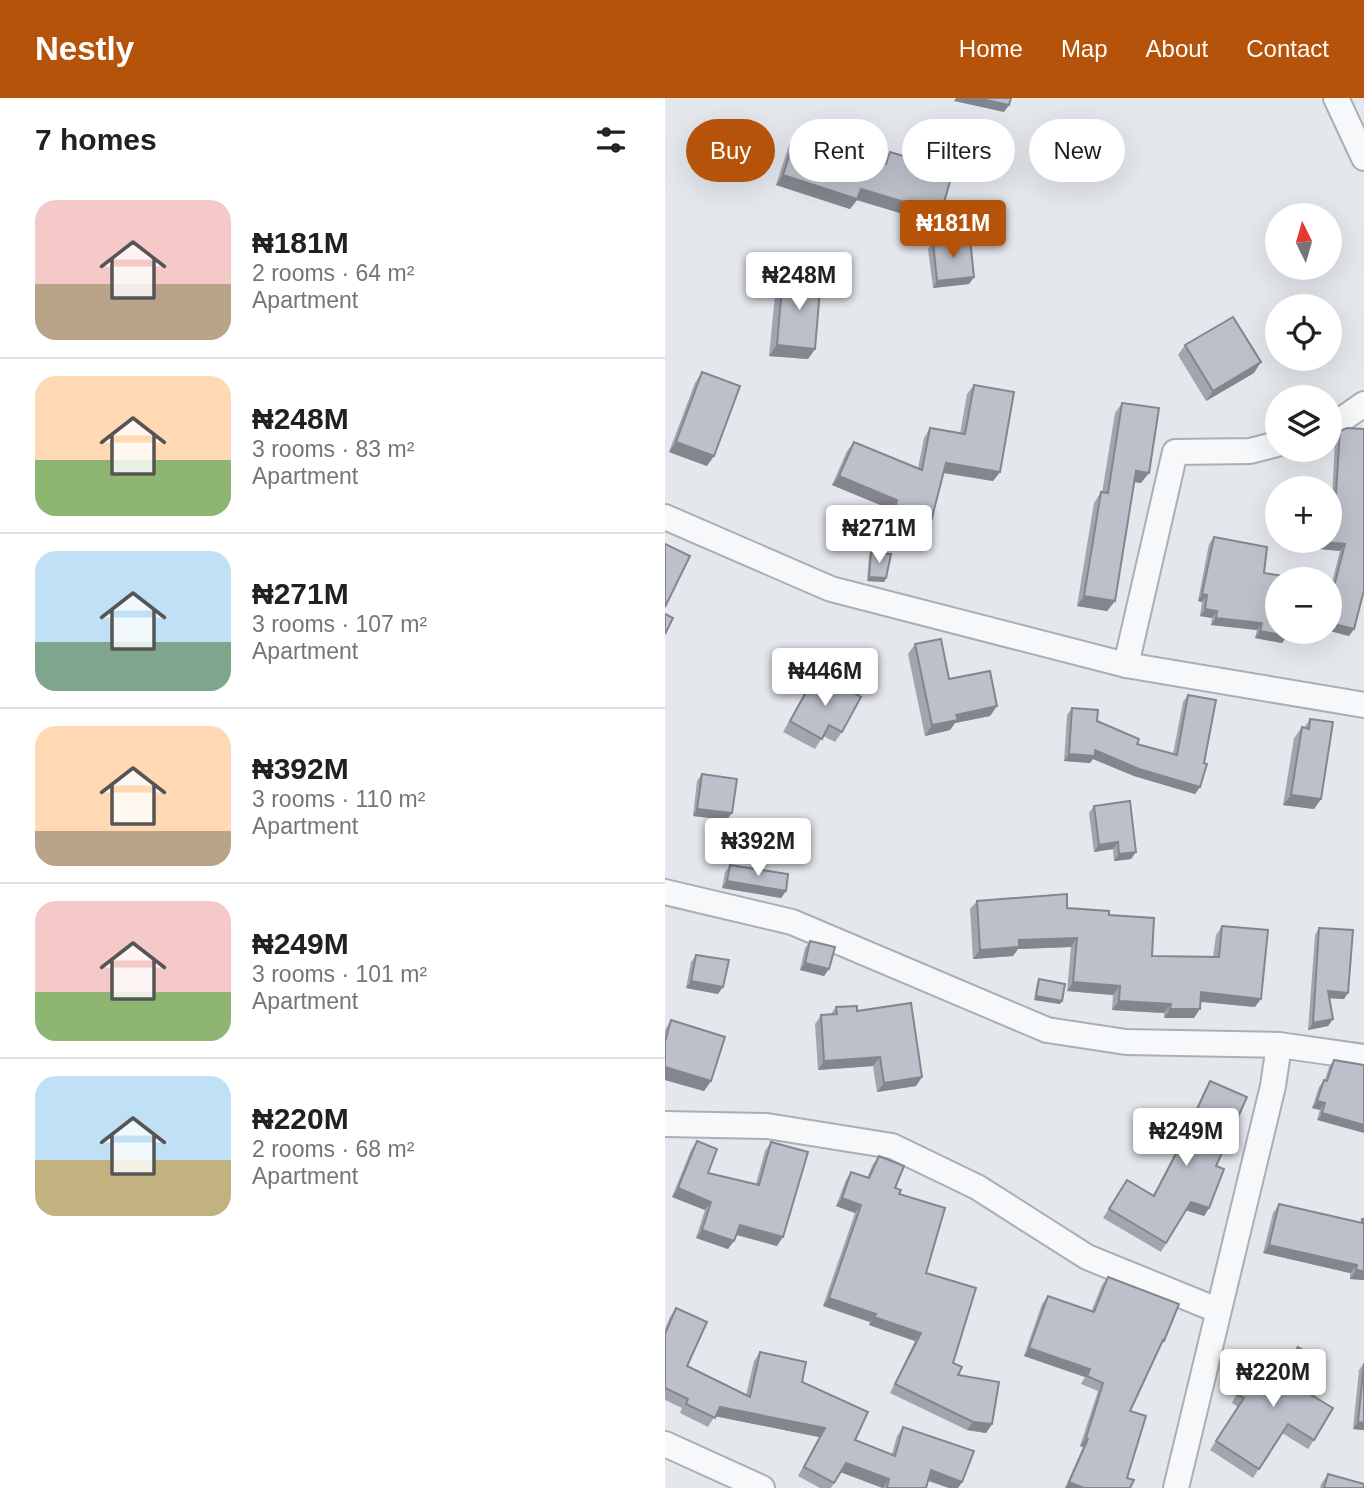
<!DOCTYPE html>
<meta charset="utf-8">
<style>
:root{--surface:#fff;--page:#f2f2f2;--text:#202124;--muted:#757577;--line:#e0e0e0;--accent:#b45309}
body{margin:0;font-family:Helvetica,sans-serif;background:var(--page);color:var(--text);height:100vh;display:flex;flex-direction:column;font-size:26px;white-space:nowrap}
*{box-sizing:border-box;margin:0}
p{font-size:23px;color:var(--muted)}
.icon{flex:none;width:38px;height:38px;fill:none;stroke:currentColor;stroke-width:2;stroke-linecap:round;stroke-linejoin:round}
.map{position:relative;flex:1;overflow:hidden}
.details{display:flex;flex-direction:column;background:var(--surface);width:665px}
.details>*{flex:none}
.banner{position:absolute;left:21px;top:21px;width:572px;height:63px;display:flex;gap:14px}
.needle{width:46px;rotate:355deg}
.buttons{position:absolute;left:600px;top:105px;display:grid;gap:14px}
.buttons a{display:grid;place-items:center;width:77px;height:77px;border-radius:50%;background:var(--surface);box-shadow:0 7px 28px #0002;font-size:35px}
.price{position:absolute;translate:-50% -60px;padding:0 16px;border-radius:7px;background:#fff;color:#222;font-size:23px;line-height:46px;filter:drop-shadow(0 2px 4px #0008)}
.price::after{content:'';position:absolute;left:50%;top:42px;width:21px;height:16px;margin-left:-10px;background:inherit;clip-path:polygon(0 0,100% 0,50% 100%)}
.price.current{background:var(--accent);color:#fff}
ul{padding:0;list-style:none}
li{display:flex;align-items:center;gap:21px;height:175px;padding:0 35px}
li+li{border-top:2px solid var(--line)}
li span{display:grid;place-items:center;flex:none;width:196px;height:140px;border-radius:21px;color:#555}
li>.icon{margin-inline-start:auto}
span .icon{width:84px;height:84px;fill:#fffc;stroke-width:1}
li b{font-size:30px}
h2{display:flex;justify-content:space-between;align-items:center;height:84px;padding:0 35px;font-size:30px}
.tag{padding:0 24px;border-radius:32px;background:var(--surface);box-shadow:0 7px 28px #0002;font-size:24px;line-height:63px}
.tag.current{background:var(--accent);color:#fff}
header{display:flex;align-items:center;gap:42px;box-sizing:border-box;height:98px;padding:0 35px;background:var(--accent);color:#fff}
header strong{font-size:33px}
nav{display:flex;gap:38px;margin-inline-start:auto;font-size:24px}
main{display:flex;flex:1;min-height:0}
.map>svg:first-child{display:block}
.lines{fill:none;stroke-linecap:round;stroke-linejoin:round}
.minor-casing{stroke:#a9aeb7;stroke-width:28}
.minor{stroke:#f7f8fa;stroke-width:24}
.wall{fill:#a1a5ae}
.shaded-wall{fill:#83868d}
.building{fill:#bbc0ca;stroke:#83868d;stroke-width:2}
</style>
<header>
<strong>Nestly</strong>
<nav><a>Home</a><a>Map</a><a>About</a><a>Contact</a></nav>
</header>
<main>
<section class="details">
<h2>7 homes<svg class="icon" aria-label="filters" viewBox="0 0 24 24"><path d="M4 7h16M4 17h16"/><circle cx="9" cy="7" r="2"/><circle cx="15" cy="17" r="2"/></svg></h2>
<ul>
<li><span style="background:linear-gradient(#f6c9c9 60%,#b9a48a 0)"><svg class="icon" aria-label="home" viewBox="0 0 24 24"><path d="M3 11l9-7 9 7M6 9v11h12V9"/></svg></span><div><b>₦181M</b><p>2 rooms · 64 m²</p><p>Apartment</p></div></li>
<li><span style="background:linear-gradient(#ffd9b3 60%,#8fb573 0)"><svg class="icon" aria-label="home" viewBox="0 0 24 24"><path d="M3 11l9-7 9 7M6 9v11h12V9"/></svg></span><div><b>₦248M</b><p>3 rooms · 83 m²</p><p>Apartment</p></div></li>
<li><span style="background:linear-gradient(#bfe0f5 65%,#7fa58c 0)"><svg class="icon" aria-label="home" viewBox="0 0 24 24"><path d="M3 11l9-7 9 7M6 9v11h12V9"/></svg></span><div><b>₦271M</b><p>3 rooms · 107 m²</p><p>Apartment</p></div></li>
<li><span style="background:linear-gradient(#ffd9b3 75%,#b9a48a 0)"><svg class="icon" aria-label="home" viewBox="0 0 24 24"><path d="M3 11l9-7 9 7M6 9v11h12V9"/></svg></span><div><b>₦392M</b><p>3 rooms · 110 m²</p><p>Apartment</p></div></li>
<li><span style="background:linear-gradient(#f6c9c9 65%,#8fb573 0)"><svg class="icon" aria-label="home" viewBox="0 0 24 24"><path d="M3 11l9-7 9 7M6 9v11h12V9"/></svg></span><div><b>₦249M</b><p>3 rooms · 101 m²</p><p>Apartment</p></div></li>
<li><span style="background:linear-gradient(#bfe0f5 60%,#c2b280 0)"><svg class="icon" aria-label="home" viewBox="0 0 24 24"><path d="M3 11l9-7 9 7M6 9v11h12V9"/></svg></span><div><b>₦220M</b><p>2 rooms · 68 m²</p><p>Apartment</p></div></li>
</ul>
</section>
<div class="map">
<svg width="699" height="1390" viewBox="0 0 699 1390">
<rect width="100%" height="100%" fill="#e4e7ec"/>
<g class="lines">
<defs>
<g id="minor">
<path d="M671 0 699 60"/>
<path d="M665 326 679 320 699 306"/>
<path d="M0 419 166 491 461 567 699 607"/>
<path d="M461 567 510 354 585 353 612 346"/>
<path d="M0 794 127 824 382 932 461 944 614 947 699 959"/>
<path d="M0 1026 102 1028 227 1048 312 1089 422 1159 552 1212"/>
<path d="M0 1346 97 1390"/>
<path d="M511 1390 608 988 614 947"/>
</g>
</defs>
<!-- minor casing -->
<use href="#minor" class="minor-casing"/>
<!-- minor -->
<use href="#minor" class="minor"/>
</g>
<!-- wall -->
<g class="wall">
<path d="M131 36 218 65 225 54 268 125 192 102 185 111 111 87 124 47Z"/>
<path d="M268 144 309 179 304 186 268 190 263 151Z"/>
<path d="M118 177 150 251 143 261 104 258 111 187Z"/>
<path d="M520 247 589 275 541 303 513 257Z"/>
<path d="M37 274 42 368 4 354 30 285Z"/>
<path d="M309 287 335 374 328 383 278 375 262 439 256 448 218 439 225 411 167 387 182 353 189 344 253 370 259 340 265 330 295 336 302 296Z"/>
<path d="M457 305 476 385 469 384 450 503 442 513 412 508 429 405 436 394 437 395 450 315Z"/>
<path d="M675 333 684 538 665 533V492L675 453 655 451 656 443H665L670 340Z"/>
<path d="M549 439 599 475 622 538 617 545 590 540 592 532 546 527 547 520 535 518 537 504 533 503 544 446Z"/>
<path d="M206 455 221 480 219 484 202 483 204 459Z"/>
<path d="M250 546 284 581 332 608 325 618 290 625 285 632 260 638 243 556Z"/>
<path d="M149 580 168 590 172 585 177 634 170 644 158 638 150 651 118 634 142 590Z"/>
<path d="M523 597 535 689 530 696 469 678 428 661 425 665 399 663 402 617 407 610 432 623 472 646 508 656 518 604Z"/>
<path d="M645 621 656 701 649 711 618 707 629 640 637 629 639 630Z"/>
<path d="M37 676 62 722 28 718 32 683Z"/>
<path d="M429 708 471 754 466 761 449 763 448 751 429 754 424 715Z"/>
<path d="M65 767 121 793 116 800 57 790 60 774Z"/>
<path d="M312 803 402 810 444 817 487 858 548 859 551 837 557 828 590 909 536 904 529 920H499V915L447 912 448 897 402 893 406 849 353 851 348 858 308 861 305 811Z"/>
<path d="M654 830 679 901 664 900 668 921 663 928 643 932 650 837Z"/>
<path d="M145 843 164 871 159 878 135 872 140 850Z"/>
<path d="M31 857 53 896 21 890 26 864Z"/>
<path d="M374 881 395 906 369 902 372 885Z"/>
<path d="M171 909 192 913 257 979 251 988 212 994 208 968 153 972 150 926 156 917H165Z"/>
<path d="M6 922 46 983 39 993 0 982V932Z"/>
<path d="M669 962 693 965 652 1022 655 1012 647 1010 654 989 659 982H660L664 969Z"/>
<path d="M545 983 551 1068 544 1110 539 1118 521 1112 496 1154 438 1120 462 1082 488 1097 513 1051 540 991Z"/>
<path d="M32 1043 43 1075 91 1086 100 1053 106 1044 112 1148 71 1137 63 1151 31 1140 40 1112 7 1099 26 1052Z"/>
<path d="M214 1058 234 1096 261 1175 288 1265 293 1277 327 1326 321 1335 302 1332 225 1295 250 1243 204 1227 205 1224 158 1208 190 1115 171 1108 181 1082 186 1074 202 1080 208 1066Z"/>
<path d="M614 1106 695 1124 697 1121 699 1182 685 1181V1175L598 1155 608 1115Z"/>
<path d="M443 1179 494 1251 465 1313 462 1380 465 1390H400L418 1349 415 1348 433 1293 416 1286 420 1279 359 1258 377 1206 383 1198 426 1214 437 1187Z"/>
<path d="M11 1210 22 1268 81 1297 89 1263 95 1254 137 1284 190 1342 227 1356 232 1338 238 1329 297 1384 293 1390H284L263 1383 261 1390H217L176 1374 166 1390H155L133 1378 154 1339 50 1318 43 1329 15 1315 17 1310 0 1302V1231L5 1219Z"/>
<path d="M633 1249 636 1284 649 1342 643 1351 617 1335 588 1380 545 1352 573 1309 567 1305 571 1297 568 1295 589 1261 616 1277Z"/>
<path d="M699 1265V1332L688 1331 694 1272Z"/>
<path d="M663 1376 699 1390H655L656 1386Z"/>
</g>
<!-- shaded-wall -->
<g class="shaded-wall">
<path d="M291 0H312L344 7 339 14 289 3Z"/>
<path d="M118 77 196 91 276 115 268 125 192 102 185 111 111 87Z"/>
<path d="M309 179 304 186 268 190 272 183Z"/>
<path d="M112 247 150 251 143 261 104 258Z"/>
<path d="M596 264 589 275 541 303 548 293Z"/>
<path d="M11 344 49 358 42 368 4 354Z"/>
<path d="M281 365 335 374 328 383 274 374Z"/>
<path d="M471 373 484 375 476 385 464 383Z"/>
<path d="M174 378 232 402 225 411 167 387Z"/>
<path d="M225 430 262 439 256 448 218 439Z"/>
<path d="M660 444 680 446 675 453 655 451Z"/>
<path d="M204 479 221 480 219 484 202 483Z"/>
<path d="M537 496 542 497 537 504 533 503Z"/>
<path d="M419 498 450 503 442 513 412 508Z"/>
<path d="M540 511 552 513 547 520 535 518Z"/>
<path d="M551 520 597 525 592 532 546 527Z"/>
<path d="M665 525 689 531 684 538 665 533Z"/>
<path d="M595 533 622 538 617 545 590 540Z"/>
<path d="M332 608 325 618 290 625 285 632 260 638 267 627 291 617Z"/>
<path d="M430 652 535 689 530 696 469 678 428 661 425 665 399 663 404 656Z"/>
<path d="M626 697 656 701 649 711 618 707Z"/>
<path d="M32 711 67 715 62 722 28 718Z"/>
<path d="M453 744 448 751 429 754 434 747Z"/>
<path d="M471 754 466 761 449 763 454 756Z"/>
<path d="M62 783 121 793 116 800 57 790Z"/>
<path d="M412 840 406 849 353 851 348 858 308 861 315 852 354 842Z"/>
<path d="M140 865 164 871 159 878 135 872Z"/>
<path d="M26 883 58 889 53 896 21 890Z"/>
<path d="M408 884 455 888 448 897 402 893Z"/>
<path d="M663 893 683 895 679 901 658 900Z"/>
<path d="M536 894 596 901 590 909 529 903Z"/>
<path d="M371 898 397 903 395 906 369 902Z"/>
<path d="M454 903 506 906 499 915 447 912Z"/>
<path d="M505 911H535L529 920H499Z"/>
<path d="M668 921 663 928 643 932 648 925Z"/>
<path d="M215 959 208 968 153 972 159 963Z"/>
<path d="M0 969 46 983 39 993 0 982Z"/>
<path d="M257 979 251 988 212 994 219 985Z"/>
<path d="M652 1003 660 1005 655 1012 647 1010Z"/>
<path d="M657 1015 699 1027V1035L652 1022Z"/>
<path d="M13 1090 46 1104 40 1112 7 1099Z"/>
<path d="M177 1100 196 1107 190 1115 171 1108Z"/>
<path d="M526 1104 544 1110 539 1118 520 1112Z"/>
<path d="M75 1127 118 1139 112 1148 69 1136Z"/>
<path d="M37 1132 69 1143 63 1151 31 1140Z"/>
<path d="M604 1147 692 1167 685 1175 598 1155Z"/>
<path d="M691 1172 699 1173V1182L685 1181Z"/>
<path d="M164 1200 211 1216 205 1224 158 1208Z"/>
<path d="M209 1219 256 1235 250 1243 204 1227Z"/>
<path d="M364 1250 425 1271 420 1279 359 1258Z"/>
<path d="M55 1309 160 1330 154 1339 49 1318Z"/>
<path d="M308 1324 327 1326 321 1335 302 1332Z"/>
<path d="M693 1324 699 1325V1332L688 1331Z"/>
<path d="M421 1340 423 1341 418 1349 415 1348Z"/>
<path d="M181 1365 224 1381 218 1390 175 1374Z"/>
<path d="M266 1372 297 1384 293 1390H284L259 1381Z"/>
<path d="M404 1384 419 1390H400Z"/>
</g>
<!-- building -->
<g class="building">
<path d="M312 0H346L344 7Z"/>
<path d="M131 36 221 66 225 54 288 73 276 115 196 91 192 101 118 77Z"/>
<path d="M305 140 309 179 272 183 268 144Z"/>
<path d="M118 177 156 180 150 251 112 247Z"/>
<path d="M568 219 596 264 548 293 520 247Z"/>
<path d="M37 274 75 288 49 358 11 344Z"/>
<path d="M309 287 349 294 335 374 281 365 262 439 225 430 232 402 174 378 189 344 257 372 265 330 300 336Z"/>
<path d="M457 305 494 310 484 375 471 373 450 503 419 498 436 394 443 395Z"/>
<path d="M682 330 699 331V492L689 531 665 525V504L680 446 660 444V443H665V410H670L675 333Z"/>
<path d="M549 439 602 449 599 475 632 480 612 481V534H623L622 538 595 533 597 525 551 520 552 513 540 511 542 497 537 496Z"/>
<path d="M0 446 25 458 0 509Z"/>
<path d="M206 455 226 456 221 480 204 479Z"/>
<path d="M0 516 8 520 0 536Z"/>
<path d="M276 541 284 581 325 573 332 608 291 617 293 622 267 627 250 546Z"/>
<path d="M149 580 169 591 172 585 196 599 177 634 164 627 157 641 125 623Z"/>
<path d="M523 597 551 602 539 665 542 666 535 689 474 671 430 652V658L404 656 407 610 433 612 432 623 474 641 472 646 512 657Z"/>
<path d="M645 621 668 624 656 701 626 697 637 629 644 631Z"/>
<path d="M37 676 72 681 67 715 32 711Z"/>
<path d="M465 703 471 754 454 756 453 744 434 747 429 708Z"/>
<path d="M65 767 123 776 121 793 62 783Z"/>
<path d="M402 796V810L444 813V817L489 820 487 858 554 859 557 828 603 832 596 901 536 894 535 911H505L506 906 454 903 455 888 408 884 412 840 354 842V849L315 852 312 803Z"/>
<path d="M654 830 688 832 683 895 663 893 668 921 648 925Z"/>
<path d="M145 843 170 849 164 871 140 865Z"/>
<path d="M31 857 64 862 58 889 26 883Z"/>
<path d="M374 881 400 886 397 903 371 898Z"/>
<path d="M246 905 257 979 219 985 215 959 159 963 156 917 172 916 171 909 192 908V913Z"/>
<path d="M6 922 60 939 46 983 0 969V944Z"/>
<path d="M669 962 699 967V1027L657 1015 660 1005 652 1003 659 982 662 983Z"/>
<path d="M545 983 582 999 551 1068 559 1071 544 1110 526 1104 501 1145 444 1111 462 1082 489 1098 518 1042Z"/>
<path d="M32 1043 52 1051 43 1075 94 1087 106 1044 143 1054 118 1139 75 1127 69 1143 37 1132 46 1104 13 1090Z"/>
<path d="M214 1058 239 1068 230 1090 236 1092 234 1096 280 1110 261 1175 311 1190 288 1265 297 1269 293 1277 334 1284 327 1326 308 1324 230 1286 256 1235 209 1219 211 1216 164 1200 196 1107 177 1100 186 1074 204 1080Z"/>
<path d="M614 1106 697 1125V1121H699V1173L691 1172 692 1167 604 1147Z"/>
<path d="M443 1179 514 1206 499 1243 498 1242 465 1313 481 1318 462 1380 469 1382 465 1390H419L404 1384 423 1341 421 1340 438 1285 422 1278 425 1271 364 1250 383 1198 429 1214Z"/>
<path d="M11 1210 42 1224 22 1268 85 1299 95 1254 141 1264 137 1284 203 1314 190 1342 230 1358 238 1329 309 1353 297 1384 266 1372 261 1390H222L224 1381 181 1365 169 1385 139 1369 160 1330 55 1309 50 1320 21 1306 23 1301 0 1290V1236Z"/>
<path d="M633 1249 651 1260 636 1284 641 1287 638 1292 668 1310 649 1342 623 1326 594 1371 551 1343 579 1300 573 1297 578 1289 574 1286 589 1261 616 1277Z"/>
<path d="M699 1265V1325L693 1324Z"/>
<path d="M663 1376 699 1386V1390H659Z"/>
</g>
</svg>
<div class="buttons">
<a><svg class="needle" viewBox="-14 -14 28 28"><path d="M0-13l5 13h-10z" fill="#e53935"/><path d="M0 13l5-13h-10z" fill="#757577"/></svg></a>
<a><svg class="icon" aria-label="locate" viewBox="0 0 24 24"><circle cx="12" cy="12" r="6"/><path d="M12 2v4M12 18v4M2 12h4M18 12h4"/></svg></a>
<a><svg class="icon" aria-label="layers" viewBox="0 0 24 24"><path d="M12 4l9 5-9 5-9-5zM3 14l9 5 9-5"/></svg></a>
<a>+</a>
<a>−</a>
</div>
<b class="price current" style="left:288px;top:162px">₦181M</b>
<b class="price" style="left:134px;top:214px">₦248M</b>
<b class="price" style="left:214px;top:467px">₦271M</b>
<b class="price" style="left:160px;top:610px">₦446M</b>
<b class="price" style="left:93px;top:780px">₦392M</b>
<b class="price" style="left:521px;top:1070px">₦249M</b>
<b class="price" style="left:608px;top:1311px">₦220M</b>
<div class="banner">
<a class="tag current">Buy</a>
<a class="tag">Rent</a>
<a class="tag">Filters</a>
<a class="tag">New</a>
</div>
</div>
</main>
